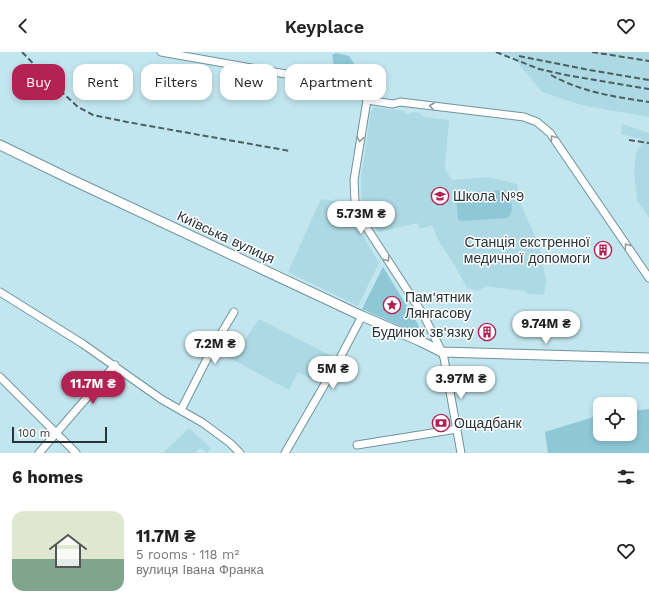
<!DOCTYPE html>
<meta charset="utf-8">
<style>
:root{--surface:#fff;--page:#f2f2f2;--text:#222;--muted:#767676;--line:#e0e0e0;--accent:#b32252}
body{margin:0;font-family:"Work Sans",sans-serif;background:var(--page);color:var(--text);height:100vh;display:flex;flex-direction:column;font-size:15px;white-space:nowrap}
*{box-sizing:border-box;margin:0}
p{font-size:13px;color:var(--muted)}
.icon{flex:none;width:22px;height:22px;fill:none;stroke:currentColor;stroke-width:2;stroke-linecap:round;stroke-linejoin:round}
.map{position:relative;height:401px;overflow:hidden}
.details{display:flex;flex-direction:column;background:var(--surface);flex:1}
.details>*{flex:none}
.top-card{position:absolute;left:12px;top:12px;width:400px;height:36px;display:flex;gap:8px}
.controls{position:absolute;left:593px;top:345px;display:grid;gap:8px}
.controls a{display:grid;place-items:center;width:44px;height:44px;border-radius:8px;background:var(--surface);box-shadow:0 2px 6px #0003;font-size:20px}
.scale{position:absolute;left:12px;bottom:10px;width:95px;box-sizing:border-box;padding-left:4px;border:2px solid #263438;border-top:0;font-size:11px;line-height:14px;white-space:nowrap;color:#263438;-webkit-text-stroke:3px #fff;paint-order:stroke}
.price{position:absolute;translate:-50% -34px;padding:0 9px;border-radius:14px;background:#fff;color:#222;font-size:13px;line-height:26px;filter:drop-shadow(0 1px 2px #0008)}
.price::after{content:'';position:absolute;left:50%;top:24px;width:12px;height:9px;margin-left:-6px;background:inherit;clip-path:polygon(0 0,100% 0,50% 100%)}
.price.selected{background:var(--accent);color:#fff}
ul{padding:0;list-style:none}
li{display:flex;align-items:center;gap:12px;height:100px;padding:0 12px}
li+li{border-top:1px solid var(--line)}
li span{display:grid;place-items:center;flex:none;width:112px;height:80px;border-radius:12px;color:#555}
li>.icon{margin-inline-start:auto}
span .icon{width:48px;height:48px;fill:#fffc;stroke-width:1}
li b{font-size:17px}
h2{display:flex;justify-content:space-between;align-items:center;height:48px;padding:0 12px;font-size:17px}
.chip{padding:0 14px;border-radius:12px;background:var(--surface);box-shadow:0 2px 6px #0003;font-size:14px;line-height:36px}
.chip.selected{background:var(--accent);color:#fff}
header{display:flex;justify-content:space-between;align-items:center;height:52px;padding:0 12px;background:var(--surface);font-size:18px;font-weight:600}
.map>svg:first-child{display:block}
.built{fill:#add9e4}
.green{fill:#8ec8d7}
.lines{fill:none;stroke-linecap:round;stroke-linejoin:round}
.minor-casing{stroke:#71939b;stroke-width:9}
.major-casing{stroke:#71939b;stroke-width:11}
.minor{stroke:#fff;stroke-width:7}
.major{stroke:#fff;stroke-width:9}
.rail{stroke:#4b5e63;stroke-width:2;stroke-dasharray:6 3;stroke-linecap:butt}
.oneway{stroke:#929a9c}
.labels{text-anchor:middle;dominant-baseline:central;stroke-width:3;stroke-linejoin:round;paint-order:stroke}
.poi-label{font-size:14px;fill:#263438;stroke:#fff;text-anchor:start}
.street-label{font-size:14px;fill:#263438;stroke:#fff}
</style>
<header><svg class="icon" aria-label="back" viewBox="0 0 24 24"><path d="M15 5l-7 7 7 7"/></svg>Keyplace<svg class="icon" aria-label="heart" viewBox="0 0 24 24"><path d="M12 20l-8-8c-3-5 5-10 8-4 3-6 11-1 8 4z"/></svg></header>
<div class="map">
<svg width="649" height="401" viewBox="0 0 649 401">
<rect width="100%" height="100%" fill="#c2e6ef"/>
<!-- built -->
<g class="built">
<path d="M492 0H649V65L581 53 542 40 512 4Z"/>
<path d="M374 55 404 59 406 62H410L412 60 420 61 424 65 449 68 445 117 452 128 489 125 517 132 520 150 539 193 546 228 544 243 528 242 525 239 485 234 480 239 467 236 452 209 439 190 432 173 420 177 418 171 378 180 368 163 362 149 361 139V127L371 59Z"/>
<path d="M622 72 649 81V166L637 148 634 119 636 101 644 88 621 82Z"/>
<path d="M321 147 341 150 348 159 379 211 358 254 288 220Z"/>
<path d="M259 267 336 306 321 332 298 320 289 338 215 298 224 282 242 292Z"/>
<path d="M189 376 211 396 207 401 200 396 195 401H163Z"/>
</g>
<!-- green -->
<g class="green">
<path d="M336 1 349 4 356 14 354 18 338 17 334 14 332 3Z"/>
<path d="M505 138 510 141C511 149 515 162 507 166L462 169 458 168 456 146 457 143 459 141Z"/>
<path d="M383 215 418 272 419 275 417 278 411 279 362 257Z"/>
<path d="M649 357V401H548L545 380 600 363V382H630V359Z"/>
</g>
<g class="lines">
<defs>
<g id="minor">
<path d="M161 0 365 36 367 48 354 128 355 150 361 167 424 264 442 300 444 306 461 401"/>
<path d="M367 48 393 52 400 50 524 65 537 70 550 81 649 226"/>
<path d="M0 240 83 292 161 347 203 371 230 391 240 401"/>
<path d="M0 325 76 401"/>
<path d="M181 358 213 295 234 260"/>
<path d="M357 393 457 377"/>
<path d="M39 401 115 313"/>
<path d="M285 401 340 306 362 264"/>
</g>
<path id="major" d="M0 93 68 126 362 264 420 289 442 300 649 306"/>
</defs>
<!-- minor casing -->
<use href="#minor" class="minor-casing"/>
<!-- major casing -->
<use href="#major" class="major-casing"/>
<!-- minor -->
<use href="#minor" class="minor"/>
<!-- major -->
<use href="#major" class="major"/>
<!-- rail -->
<g class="rail">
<path d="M22 0 56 35 78 55 93 63 127 70 290 99"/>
<path d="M496 0 539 17 566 23 649 37"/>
<path d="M592 0 649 9"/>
<path d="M519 4 589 18 649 28"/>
<path d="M551 23C581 40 616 45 649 50"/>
<path d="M629 88 649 91"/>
</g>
</g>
<!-- one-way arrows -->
<defs><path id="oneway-chevron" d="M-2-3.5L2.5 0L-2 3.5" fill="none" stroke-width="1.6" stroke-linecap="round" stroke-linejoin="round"/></defs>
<g class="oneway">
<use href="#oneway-chevron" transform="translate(432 54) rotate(-173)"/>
<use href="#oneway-chevron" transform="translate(553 86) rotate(-126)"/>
<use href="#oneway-chevron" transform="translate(360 87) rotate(99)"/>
<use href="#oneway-chevron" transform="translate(627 194) rotate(-125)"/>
<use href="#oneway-chevron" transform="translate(387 207) rotate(57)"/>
</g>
<!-- icons -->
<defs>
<symbol id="school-ring" viewBox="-11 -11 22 22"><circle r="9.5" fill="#fff" stroke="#b32252" stroke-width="1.5"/><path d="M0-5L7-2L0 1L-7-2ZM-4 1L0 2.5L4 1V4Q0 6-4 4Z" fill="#b32252"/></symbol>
<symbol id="building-ring" viewBox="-11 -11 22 22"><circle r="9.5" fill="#fff" stroke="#b32252" stroke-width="1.5"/><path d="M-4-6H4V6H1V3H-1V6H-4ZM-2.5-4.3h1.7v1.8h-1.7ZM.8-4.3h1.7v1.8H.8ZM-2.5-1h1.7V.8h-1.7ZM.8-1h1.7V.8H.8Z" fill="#b32252"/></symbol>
<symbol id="sight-ring" viewBox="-11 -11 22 22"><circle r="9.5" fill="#fff" stroke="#b32252" stroke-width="1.5"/><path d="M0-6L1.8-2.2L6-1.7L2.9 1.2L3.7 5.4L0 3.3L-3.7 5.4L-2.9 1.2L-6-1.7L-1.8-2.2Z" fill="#b32252"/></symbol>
<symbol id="bank-ring" viewBox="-11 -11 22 22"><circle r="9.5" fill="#fff" stroke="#b32252" stroke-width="1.5"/><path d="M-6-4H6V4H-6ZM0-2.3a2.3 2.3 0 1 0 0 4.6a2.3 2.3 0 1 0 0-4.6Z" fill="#b32252"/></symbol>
</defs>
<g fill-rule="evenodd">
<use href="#school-ring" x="430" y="134" width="20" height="20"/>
<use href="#building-ring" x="593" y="188" width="20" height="20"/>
<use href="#sight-ring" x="382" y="243" width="20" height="20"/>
<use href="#building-ring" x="477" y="270" width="20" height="20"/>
<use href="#bank-ring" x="431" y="361" width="20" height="20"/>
</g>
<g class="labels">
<!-- poi labels -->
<g class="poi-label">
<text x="453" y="144">Школа №9</text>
<text x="590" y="190" text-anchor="end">Станція екстренної<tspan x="590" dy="16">медичної допомоги</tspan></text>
<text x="405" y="245">Пам'ятник<tspan x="405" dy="16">Лянгасову</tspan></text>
<text x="474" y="280" text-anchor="end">Будинок зв'язку</text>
<text x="454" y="371">Ощадбанк</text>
</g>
<!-- street labels -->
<g class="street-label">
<text transform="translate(226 185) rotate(25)">Київська вулиця</text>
</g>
</g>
</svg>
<div class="controls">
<a><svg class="icon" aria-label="locate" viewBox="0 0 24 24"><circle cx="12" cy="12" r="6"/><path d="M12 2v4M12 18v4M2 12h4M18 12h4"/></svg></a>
</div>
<div class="scale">100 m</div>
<b class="price" style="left:361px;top:183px">5.73M ₴</b>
<b class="price" style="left:546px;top:293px">9.74M ₴</b>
<b class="price" style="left:215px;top:313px">7.2M ₴</b>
<b class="price" style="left:333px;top:338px">5M ₴</b>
<b class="price" style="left:461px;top:348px">3.97M ₴</b>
<b class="price selected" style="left:93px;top:353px">11.7M ₴</b>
<div class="top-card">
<a class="chip selected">Buy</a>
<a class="chip">Rent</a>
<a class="chip">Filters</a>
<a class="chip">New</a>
<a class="chip">Apartment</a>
</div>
</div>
<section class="details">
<h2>6 homes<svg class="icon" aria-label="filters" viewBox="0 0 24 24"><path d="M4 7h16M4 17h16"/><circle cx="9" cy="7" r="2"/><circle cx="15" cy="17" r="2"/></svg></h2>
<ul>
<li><span style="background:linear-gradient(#dfe7d0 60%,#7fa58c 0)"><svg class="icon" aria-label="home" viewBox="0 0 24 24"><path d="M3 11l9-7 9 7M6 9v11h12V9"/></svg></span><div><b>11.7M ₴</b><p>5 rooms · 118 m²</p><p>вулиця Івана Франка</p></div><svg class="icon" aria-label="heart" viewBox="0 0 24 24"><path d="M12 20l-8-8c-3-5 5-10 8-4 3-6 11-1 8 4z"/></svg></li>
</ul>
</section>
